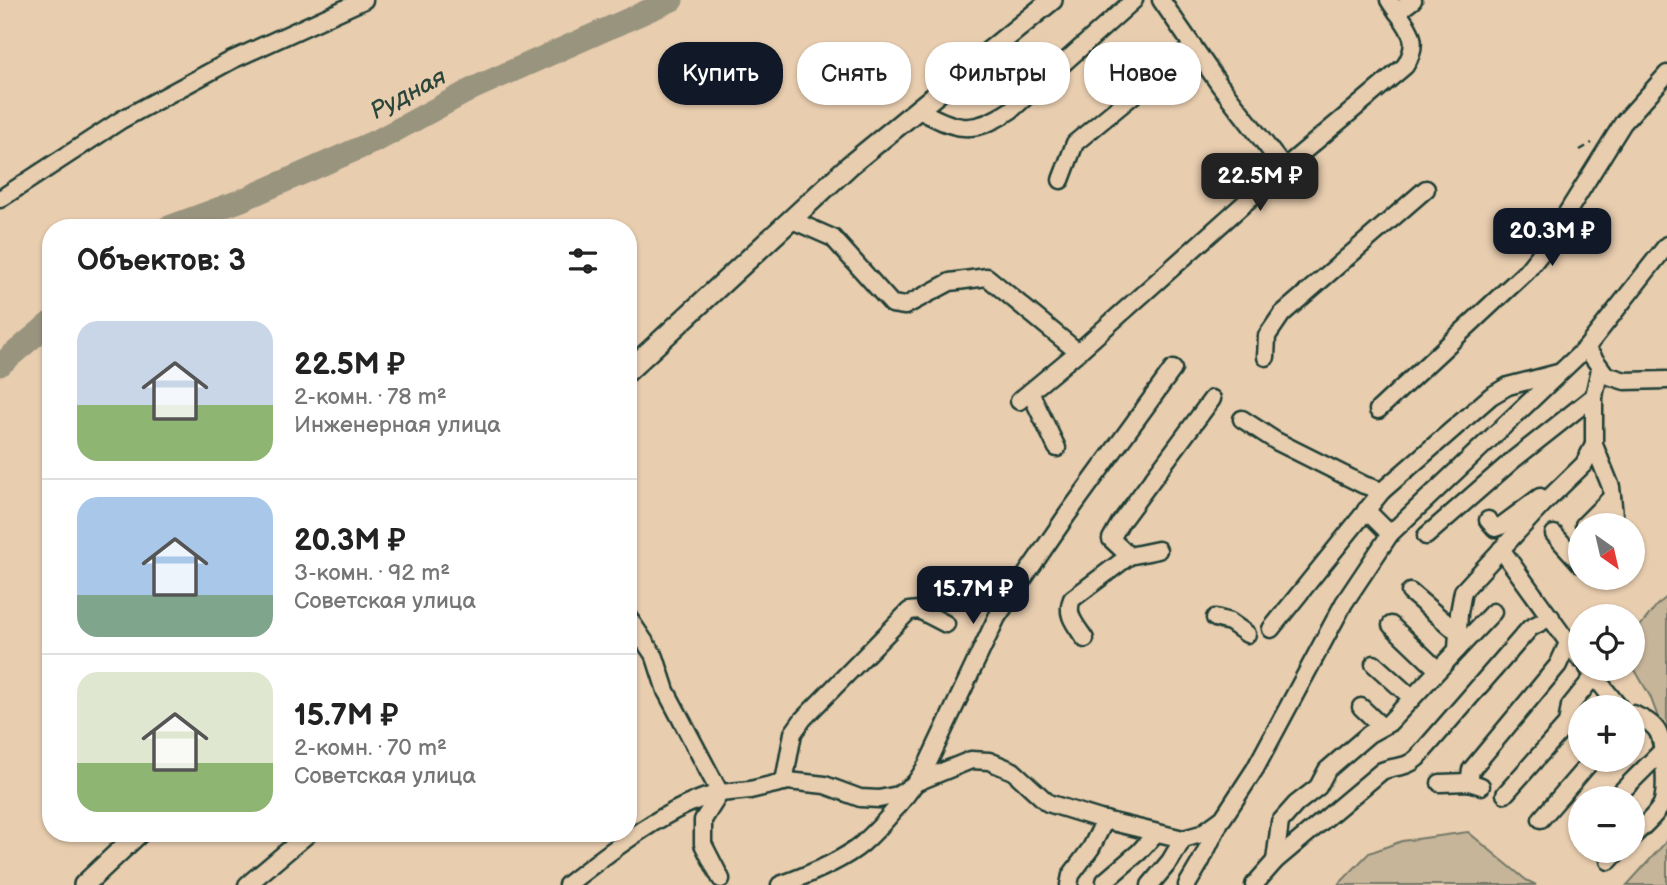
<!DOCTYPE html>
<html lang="ru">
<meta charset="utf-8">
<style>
:root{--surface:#fff;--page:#f2f2f2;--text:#222;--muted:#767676;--line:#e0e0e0;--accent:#111827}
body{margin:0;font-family:"Balsamiq Sans",sans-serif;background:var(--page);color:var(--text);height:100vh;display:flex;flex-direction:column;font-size:26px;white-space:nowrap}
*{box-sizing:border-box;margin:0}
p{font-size:23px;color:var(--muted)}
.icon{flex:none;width:38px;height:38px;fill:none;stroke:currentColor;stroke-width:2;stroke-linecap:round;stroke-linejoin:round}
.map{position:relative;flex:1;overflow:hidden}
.panel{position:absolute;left:42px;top:219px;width:595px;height:623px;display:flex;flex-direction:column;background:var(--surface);border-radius:28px;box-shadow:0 2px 5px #0004}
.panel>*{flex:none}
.guide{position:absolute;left:658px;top:42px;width:665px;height:63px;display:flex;gap:14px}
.needle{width:46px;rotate:146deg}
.fabs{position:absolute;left:1568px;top:513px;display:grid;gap:14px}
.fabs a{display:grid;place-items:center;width:77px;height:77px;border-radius:50%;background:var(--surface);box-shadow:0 2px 5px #0004;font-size:35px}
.price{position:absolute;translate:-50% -60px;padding:0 16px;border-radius:14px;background:var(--accent);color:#fff;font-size:23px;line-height:46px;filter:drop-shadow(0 2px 4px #0008)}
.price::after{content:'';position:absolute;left:50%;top:42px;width:21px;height:16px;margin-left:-10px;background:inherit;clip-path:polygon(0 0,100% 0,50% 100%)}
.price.on{background:#222;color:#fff}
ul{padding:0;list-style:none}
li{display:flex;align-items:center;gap:21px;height:175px;padding:0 35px}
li+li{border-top:2px solid var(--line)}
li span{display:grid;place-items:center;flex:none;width:196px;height:140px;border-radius:21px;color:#555}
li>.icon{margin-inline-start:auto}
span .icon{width:84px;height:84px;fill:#fffc;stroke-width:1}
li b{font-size:30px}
h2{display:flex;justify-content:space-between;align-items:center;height:84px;padding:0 35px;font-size:30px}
.tag{padding:0 24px;border-radius:28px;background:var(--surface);box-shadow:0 2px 5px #0004;font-size:24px;line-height:63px}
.tag.on{background:var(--accent);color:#fff}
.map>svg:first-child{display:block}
.green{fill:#c7b59a;stroke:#737967;stroke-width:2}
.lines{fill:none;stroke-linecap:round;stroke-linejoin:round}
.river{stroke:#99947e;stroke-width:23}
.minor-casing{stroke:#1f3d34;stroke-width:21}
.major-casing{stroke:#1f3d34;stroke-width:24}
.path{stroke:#1f3d34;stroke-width:2.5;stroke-dasharray:7 5;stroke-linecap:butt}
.minor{stroke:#e8cdaf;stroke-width:16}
.major{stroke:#e8cdaf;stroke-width:19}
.labels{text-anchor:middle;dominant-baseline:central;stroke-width:5;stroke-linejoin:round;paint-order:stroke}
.water-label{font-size:24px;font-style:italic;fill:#2b463b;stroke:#e8cdaf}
</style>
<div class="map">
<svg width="1667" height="885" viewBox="0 0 1667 885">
<rect width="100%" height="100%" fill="#e8cdaf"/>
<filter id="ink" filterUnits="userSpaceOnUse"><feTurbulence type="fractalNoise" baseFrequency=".0143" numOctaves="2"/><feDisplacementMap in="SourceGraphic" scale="14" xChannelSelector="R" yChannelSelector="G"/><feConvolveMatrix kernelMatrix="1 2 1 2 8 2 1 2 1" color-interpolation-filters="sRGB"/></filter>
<g filter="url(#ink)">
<!-- green -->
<g class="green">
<path d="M1667 597V741L1650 696 1635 670 1637 630 1657 605Z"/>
<path d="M1468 832 1526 880 1536 885H1338L1369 853 1402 841Z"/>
<path d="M1667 838V885H1627L1665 843Z"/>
</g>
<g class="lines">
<!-- river -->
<g class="river">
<path d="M166 228 242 200 380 139 474 88 672 0"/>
<path d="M0 365 51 322"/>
</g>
<defs>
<g id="minor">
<path d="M1161 0 1219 84 1284 168"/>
<path d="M1397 12 1413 0"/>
<path d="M917 109C957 130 971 136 1011 110L1134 0"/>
<path d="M1061 180 1075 143 1193 46"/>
<path d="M0 199 121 120 232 60 364 0"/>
<path d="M792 220 833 238 892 304 905 306 950 282 987 277 1078 352"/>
<path d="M1667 245 1586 348 1606 375 1625 381 1667 380"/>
<path d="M1266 357 1267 336 1282 314 1426 189"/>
<path d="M1030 392 1057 448"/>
<path d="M1594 396V445L1611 487 1615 525"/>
<path d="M1019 401 1078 352 1284 168 1405 66C1424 36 1404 25 1389 0"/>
<path d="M1378 410 1526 272 1545 248 1623 123 1667 74"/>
<path d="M1242 419 1276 441 1364 485 1382 491"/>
<path d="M1366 510 1390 534"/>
<path d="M1488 520 1495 528 1501 526 1540 497"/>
<path d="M1584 525 1612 497"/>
<path d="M1554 534 1580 563"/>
<path d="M1426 536 1513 460 1594 396 1600 369"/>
<path d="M1501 549 1580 659"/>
<path d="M1158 550 1129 556 1111 539 1120 523 1212 399"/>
<path d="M1410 592 1458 633"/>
<path d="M1215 618 1230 622 1247 634"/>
<path d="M1391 625 1438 670"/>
<path d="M1271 629 1382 491 1491 396 1508 386 1558 373"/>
<path d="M1085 639C1076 625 1065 615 1072 599L1129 556"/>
<path d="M1457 650 1493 612"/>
<path d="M1374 664 1412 698"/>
<path d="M1588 668 1619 707"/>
<path d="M1361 707 1381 726"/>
<path d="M1633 714C1641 718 1650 721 1656 729 1665 740 1667 791 1662 804 1656 816 1642 827 1633 836"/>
<path d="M784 782 793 733 803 719 909 611 919 610 946 624"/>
<path d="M1469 782 1471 770 1558 665 1568 643"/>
<path d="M1440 783 1469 782 1481 786"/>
<path d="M1505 794 1567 724 1570 706 1594 676"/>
<path d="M1615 798 1663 750"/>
<path d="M1541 819 1592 760"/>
<path d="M1275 861 1280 822 1296 804 1318 787 1327 770 1369 734 1389 723 1457 650 1459 613 1463 591 1543 504 1584 464 1594 445"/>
<path d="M1609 861 1619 850"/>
<path d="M721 879 703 844V820L720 793 750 790 788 781 825 785 860 798 879 799 898 795 917 782 971 760 989 761 1013 771 1048 803 1100 819 1183 839 1201 834 1223 818 1255 769 1344 603 1390 534 1586 348"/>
<path d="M1105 881 1139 852 1156 833"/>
<path d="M247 885 309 833"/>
<path d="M567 885C608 853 670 804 720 793L666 691 655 657 628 617"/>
<path d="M780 885C805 876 842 861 862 844 885 824 911 791 927 765L997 617 1067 515 1173 369"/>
<path d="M1069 885 1071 875 1091 848 1105 820"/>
<path d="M1150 885 1170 861 1183 839"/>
<path d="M1187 885 1200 863 1221 820"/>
<path d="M1254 885 1275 861 1382 771C1396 765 1405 769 1417 758L1530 628 1551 617"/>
</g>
<g id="major">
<path d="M628 371 850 165 1052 0"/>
<path d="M84 885 139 833"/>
</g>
</defs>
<!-- minor casing -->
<use href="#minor" class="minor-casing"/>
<!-- major casing -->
<use href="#major" class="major-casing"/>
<!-- path -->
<path class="path" d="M1580 150 1592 143"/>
<!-- minor -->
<use href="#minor" class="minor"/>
<!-- major -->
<use href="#major" class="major"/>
</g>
</g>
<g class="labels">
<!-- water labels -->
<g class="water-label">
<text transform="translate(408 94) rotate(-28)">Рудная</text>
</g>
</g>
</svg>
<div class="fabs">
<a><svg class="needle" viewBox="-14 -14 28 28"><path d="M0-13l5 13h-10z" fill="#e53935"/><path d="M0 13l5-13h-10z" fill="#767676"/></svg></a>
<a><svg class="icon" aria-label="locate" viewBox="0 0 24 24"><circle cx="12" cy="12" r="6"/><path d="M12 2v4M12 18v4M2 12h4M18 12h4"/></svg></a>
<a>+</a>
<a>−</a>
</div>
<b class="price on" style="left:1260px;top:213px">22.5M ₽</b>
<b class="price" style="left:1552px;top:268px">20.3M ₽</b>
<b class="price" style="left:973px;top:626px">15.7M ₽</b>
<div class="guide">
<a class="tag on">Купить</a>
<a class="tag">Снять</a>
<a class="tag">Фильтры</a>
<a class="tag">Новое</a>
</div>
<section class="panel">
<h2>Объектов: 3<svg class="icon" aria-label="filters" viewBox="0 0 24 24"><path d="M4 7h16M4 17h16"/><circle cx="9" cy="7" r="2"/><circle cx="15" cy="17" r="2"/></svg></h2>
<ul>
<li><span style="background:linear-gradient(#c9d6e8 60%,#8fb573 0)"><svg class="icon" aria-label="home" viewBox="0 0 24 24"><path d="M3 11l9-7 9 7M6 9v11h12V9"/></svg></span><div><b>22.5M ₽</b><p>2-комн. · 78 m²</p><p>Инженерная улица</p></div></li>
<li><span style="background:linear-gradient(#a9c7e8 70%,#7fa58c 0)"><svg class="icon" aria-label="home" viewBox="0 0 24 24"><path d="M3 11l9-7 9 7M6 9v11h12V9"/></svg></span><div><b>20.3M ₽</b><p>3-комн. · 92 m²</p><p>Советская улица</p></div></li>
<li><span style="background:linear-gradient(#dfe7d0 65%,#8fb573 0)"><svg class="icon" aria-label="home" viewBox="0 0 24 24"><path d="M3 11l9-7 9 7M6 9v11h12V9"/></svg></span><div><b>15.7M ₽</b><p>2-комн. · 70 m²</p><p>Советская улица</p></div></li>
</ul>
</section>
</div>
